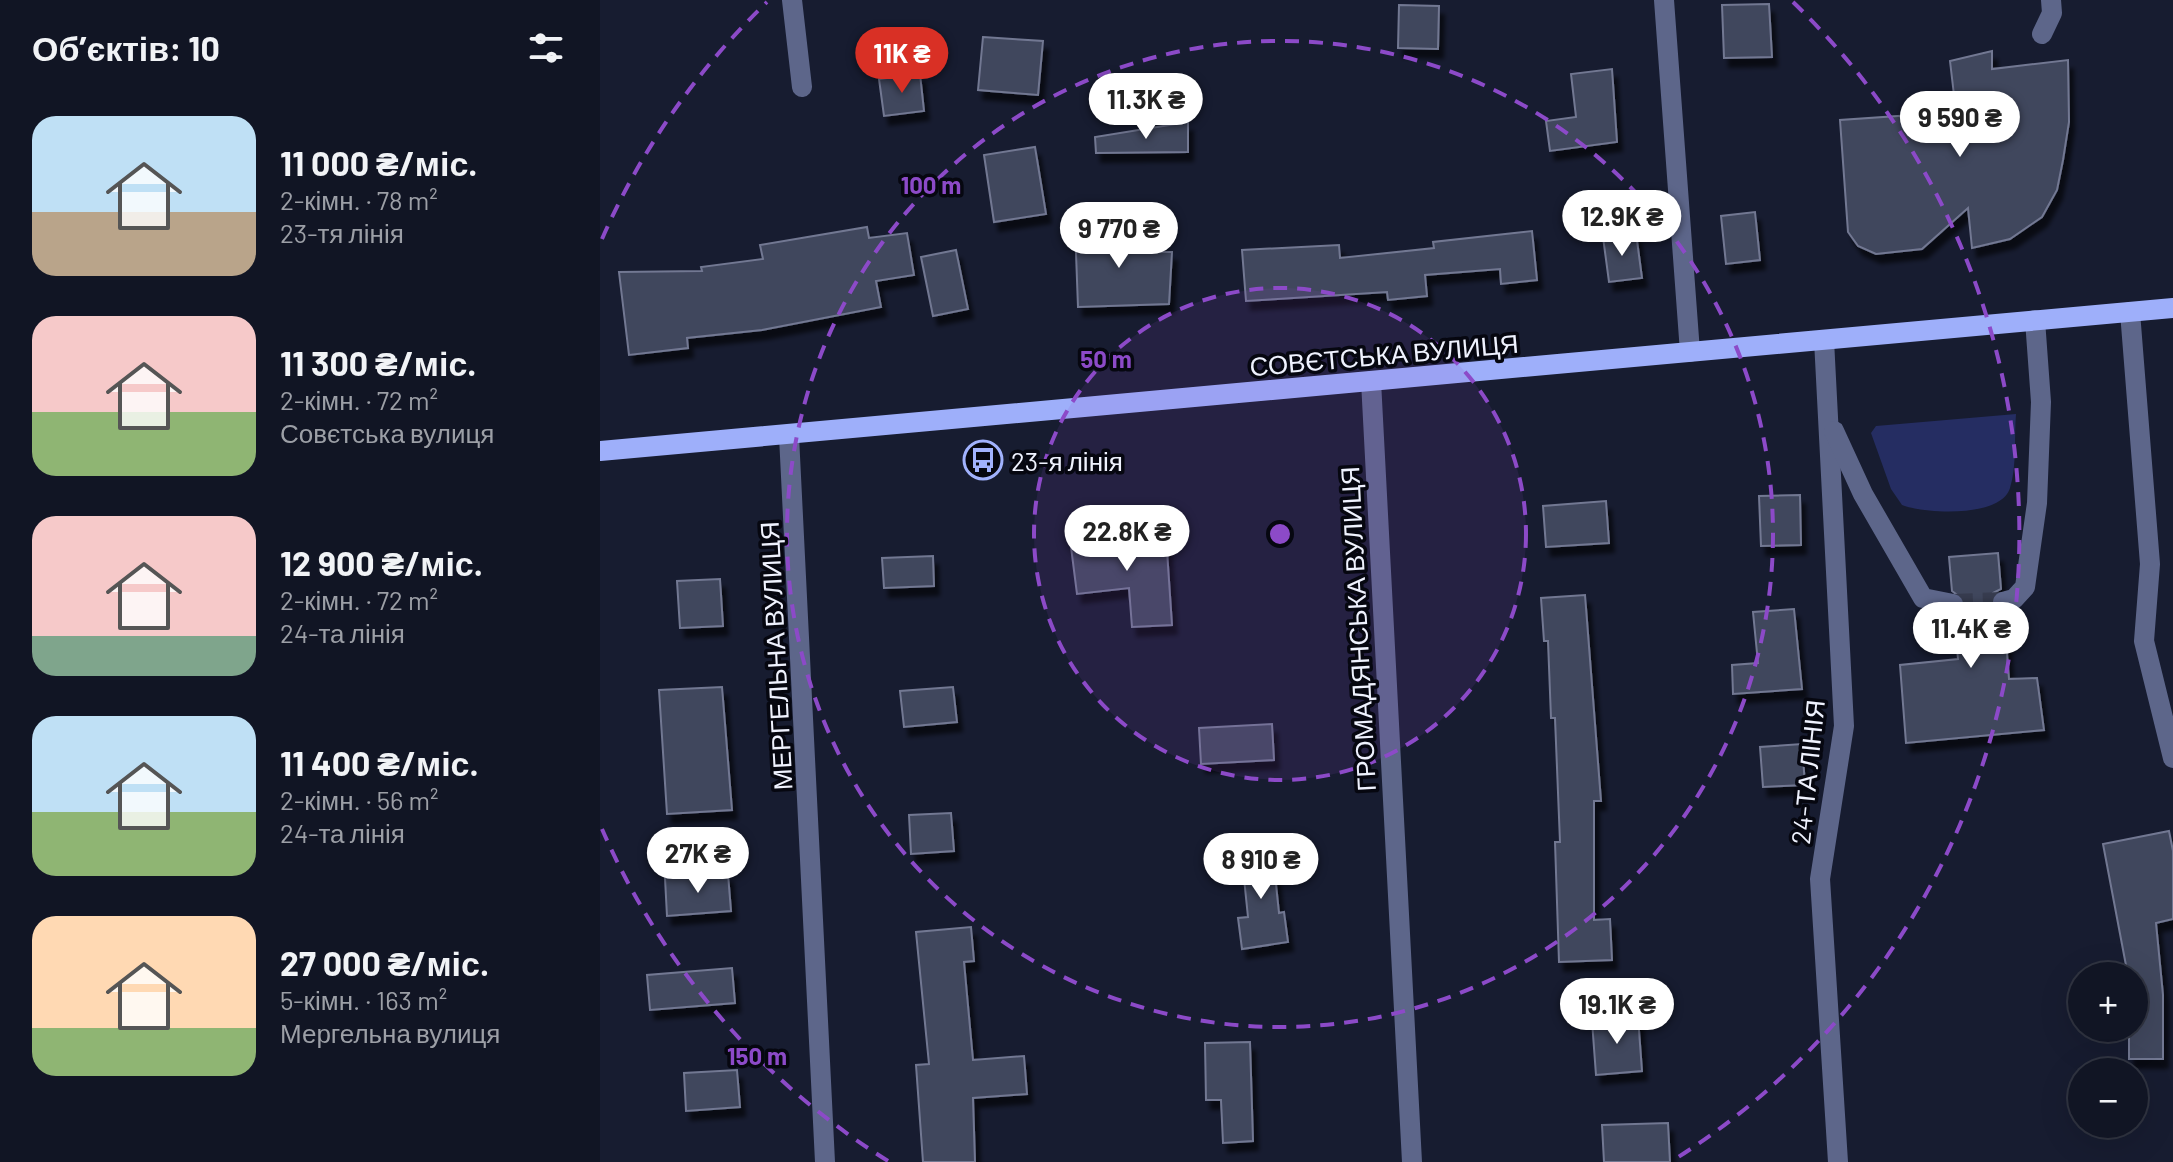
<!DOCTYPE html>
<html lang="uk">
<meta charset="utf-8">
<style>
:root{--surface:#111524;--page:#1a1e2c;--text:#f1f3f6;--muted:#9c9fa6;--line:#303441;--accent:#d93025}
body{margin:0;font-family:Barlow,sans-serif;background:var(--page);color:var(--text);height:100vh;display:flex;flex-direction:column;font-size:30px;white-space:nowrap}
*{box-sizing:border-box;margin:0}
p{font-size:26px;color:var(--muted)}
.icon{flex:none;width:44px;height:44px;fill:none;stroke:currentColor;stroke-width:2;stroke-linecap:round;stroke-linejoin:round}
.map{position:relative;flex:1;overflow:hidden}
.sheet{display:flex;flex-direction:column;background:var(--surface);width:600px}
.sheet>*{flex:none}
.tools{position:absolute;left:1468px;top:962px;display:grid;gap:16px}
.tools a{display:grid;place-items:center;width:80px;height:80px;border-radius:50%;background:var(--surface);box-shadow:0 8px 32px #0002,0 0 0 2px var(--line);font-size:40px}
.price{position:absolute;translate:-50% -68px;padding:0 18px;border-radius:28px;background:#fff;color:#222;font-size:26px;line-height:52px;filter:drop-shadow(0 2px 4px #0008)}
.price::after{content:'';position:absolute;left:50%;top:48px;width:24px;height:18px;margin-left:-12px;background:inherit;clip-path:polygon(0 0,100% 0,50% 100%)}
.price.on{background:var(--accent);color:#fff}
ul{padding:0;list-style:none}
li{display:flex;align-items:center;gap:24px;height:200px;padding:0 32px}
li span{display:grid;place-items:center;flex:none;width:224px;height:160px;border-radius:24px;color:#555}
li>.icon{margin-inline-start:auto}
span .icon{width:96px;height:96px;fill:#fffc;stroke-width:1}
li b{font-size:34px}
h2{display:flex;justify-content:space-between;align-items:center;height:96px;padding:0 32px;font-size:34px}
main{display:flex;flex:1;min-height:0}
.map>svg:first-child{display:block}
.green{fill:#252d62}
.building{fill:#40465d;stroke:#727892;stroke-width:2;filter:url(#shadow)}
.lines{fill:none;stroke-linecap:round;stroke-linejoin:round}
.minor-tunnel{stroke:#373c4f;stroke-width:20;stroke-dasharray:20 10;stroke-linecap:butt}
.minor{stroke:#5d668a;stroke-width:20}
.major{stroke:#9eaffa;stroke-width:20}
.ring{fill:none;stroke:#8c4ac8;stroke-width:4;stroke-dasharray:14 10}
.labels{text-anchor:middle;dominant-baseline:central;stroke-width:7;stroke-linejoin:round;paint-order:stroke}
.street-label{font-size:26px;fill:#eff2fe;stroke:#060710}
.poi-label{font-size:26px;fill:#eff2fe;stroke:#060710;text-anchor:start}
.centre{fill:#8c4ac8;stroke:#060710;stroke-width:4}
.ring-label{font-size:24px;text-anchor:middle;font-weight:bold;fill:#8c4ac8;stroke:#060710;stroke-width:7;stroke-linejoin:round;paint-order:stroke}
</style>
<main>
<section class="sheet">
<h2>Об’єктів: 10<svg class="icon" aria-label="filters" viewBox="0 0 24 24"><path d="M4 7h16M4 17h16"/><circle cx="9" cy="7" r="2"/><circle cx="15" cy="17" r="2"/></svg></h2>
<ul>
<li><span style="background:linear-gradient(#bfe0f5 60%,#b9a48a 0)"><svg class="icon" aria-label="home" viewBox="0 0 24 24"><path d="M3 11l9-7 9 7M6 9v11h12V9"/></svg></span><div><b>11 000 ₴/міс.</b><p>2-кімн. · 78 m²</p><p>23-тя лінія</p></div></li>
<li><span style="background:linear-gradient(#f6c9c9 60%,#8fb573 0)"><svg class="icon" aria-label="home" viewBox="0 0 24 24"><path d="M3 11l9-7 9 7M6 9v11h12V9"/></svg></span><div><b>11 300 ₴/міс.</b><p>2-кімн. · 72 m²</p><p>Совєтська вулиця</p></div></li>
<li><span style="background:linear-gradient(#f6c9c9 75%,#7fa58c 0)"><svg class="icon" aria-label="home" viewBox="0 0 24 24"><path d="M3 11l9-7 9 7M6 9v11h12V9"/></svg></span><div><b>12 900 ₴/міс.</b><p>2-кімн. · 72 m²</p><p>24-та лінія</p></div></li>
<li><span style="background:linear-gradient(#bfe0f5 60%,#8fb573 0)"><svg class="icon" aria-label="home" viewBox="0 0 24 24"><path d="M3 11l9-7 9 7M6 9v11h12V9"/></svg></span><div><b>11 400 ₴/міс.</b><p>2-кімн. · 56 m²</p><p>24-та лінія</p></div></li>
<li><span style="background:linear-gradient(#ffd9b3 70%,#8fb573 0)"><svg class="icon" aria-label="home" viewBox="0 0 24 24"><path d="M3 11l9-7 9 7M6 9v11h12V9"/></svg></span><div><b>27 000 ₴/міс.</b><p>5-кімн. · 163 m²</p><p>Мергельна вулиця</p></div></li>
</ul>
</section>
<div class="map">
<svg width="1573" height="1162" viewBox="0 0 1573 1162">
<defs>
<filter id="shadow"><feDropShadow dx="5" dy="9" stdDeviation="2" flood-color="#0009"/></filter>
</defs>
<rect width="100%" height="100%" fill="#171c30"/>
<!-- green -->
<path class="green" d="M1416 414C1414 437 1417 466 1410 488 1401 518 1325 514 1302 505L1291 489 1271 433 1276 426Z"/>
<!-- building -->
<g class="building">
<path d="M1169 4 1172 57 1124 58 1122 5Z"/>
<path d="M799 5 839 6 838 49 798 48Z"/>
<path d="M383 37 443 41 438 95 378 90Z"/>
<path d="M1392 51V69L1468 60 1469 122 1463 160 1457 190 1442 217 1410 239 1372 248 1368 208 1322 249 1276 254 1258 246 1248 232 1240 120 1356 112 1350 61Z"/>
<path d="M1012 69 1017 142 950 151 946 121 976 117 971 74Z"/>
<path d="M320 74 324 111 284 116 279 79Z"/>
<path d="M588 122V152L496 153 495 137Z"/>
<path d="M435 147 446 214 394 222 384 155Z"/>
<path d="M1155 212 1160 260 1126 264 1121 216Z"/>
<path d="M524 225 526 252H572L569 304 478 307 475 226Z"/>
<path d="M267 227 269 238 307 233 314 275 276 281 281 307 162 330 87 338 88 348 29 355 19 272 102 271 101 267 163 259 160 245Z"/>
<path d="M932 231 937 280 901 284 900 269 825 275 827 296 788 300 787 292 646 301 642 250 739 245 740 258 834 248 833 242Z"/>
<path d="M1036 233 1042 278 1009 282 1003 237Z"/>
<path d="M356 250 368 309 333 316 321 257Z"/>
<path d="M1200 495 1201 545 1161 546 1159 496Z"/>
<path d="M1006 501 1009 543 946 547 943 506Z"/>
<path d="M513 533 514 539 566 536 572 625 532 627 529 588 477 594 470 539Z"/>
<path d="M1398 553 1401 589 1393 593 1390 605 1394 612 1404 615 1409 679 1437 678 1444 730 1306 743 1300 665 1358 659 1354 617 1363 612 1365 601 1352 591 1349 557Z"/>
<path d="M333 556 334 586 284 588 282 558Z"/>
<path d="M120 579 123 626 80 628 77 581Z"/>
<path d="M985 595 1001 801H994V920L1010 919 1012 960 959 962 955 842H960L955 718H951L948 641H944L941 598Z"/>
<path d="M1194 609 1202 689 1133 694 1132 665 1158 663 1153 612Z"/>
<path d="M122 687 132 810 67 814 59 690Z"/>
<path d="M353 687 357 722 304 727 300 691Z"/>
<path d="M672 724 674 760 601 764 599 728Z"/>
<path d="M1202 744 1205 785 1163 787 1160 747Z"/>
<path d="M351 813 354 851 311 854 309 815Z"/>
<path d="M1569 831 1573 851V919L1556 923 1563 995V1059H1529V1028H1534V976H1528L1503 844Z"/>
<path d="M672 846 679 913 684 912 688 942 642 949 638 918 648 917 641 849Z"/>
<path d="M128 874 131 911 67 916 65 878Z"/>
<path d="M371 927 374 961 364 962 373 1060 424 1056 427 1094 373 1098 375 1162H323L316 1065 329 1064 316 932Z"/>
<path d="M132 968 135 1003 50 1010 47 975Z"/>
<path d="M1038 1017 1042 1071 996 1075 992 1021Z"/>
<path d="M650 1042 653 1141 623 1143 621 1100H606L605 1043Z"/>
<path d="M137 1070 140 1107 86 1111 84 1073Z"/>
<path d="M1068 1123 1070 1162H1004L1002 1125Z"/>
</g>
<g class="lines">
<!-- minor-tunnel -->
<path class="minor-tunnel" d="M1353 604 1403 602"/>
<!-- minor -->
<g class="minor">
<path d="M192 0 202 87"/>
<path d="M1064 0 1090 352"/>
<path d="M1442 34 1452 13 1451 0"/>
<path d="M1530 312 1550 564 1544 641 1573 758"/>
<path d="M1224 340 1244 726 1220 879 1238 1162"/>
<path d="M771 381 812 1162"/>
<path d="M1234 431 1263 494 1323 598 1353 604"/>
<path d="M189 436 225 1162"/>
<path d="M1403 602 1414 599 1425 587 1437 503 1441 402 1435 320"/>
</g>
<!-- major -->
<path class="major" d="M0 451 1573 308"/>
</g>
<!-- distance rings -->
<circle cx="680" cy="534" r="246" fill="#8c4ac8" fill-opacity=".12"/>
<g class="ring">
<circle cx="680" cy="534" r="246"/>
<circle cx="680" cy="534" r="493"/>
<path d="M288 1161A739 739 0 0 1 2 829M2 239A739 739 0 0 1 167 2M1193 2A739 739 0 0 1 1072 1161"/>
</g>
<!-- icons -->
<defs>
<symbol id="bus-ring" viewBox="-11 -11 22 22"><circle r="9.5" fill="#060710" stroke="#a1b2fd" stroke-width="1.5"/><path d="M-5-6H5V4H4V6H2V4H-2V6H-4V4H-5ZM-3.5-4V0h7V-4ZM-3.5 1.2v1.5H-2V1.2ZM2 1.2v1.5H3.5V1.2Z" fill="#a1b2fd"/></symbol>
</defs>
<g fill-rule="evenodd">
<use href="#bus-ring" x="361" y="438" width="44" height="44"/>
</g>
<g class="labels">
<!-- street labels -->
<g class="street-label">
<text transform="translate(784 354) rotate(-5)">СОВЄТСЬКА ВУЛИЦЯ</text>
<text transform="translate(757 629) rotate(-93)">ГРОМАДЯНСЬКА ВУЛИЦЯ</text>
<text transform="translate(175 656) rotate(-93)">МЕРГЕЛЬНА ВУЛИЦЯ</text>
<text transform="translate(1207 772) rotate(-84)">24-ТА ЛІНІЯ</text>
</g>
<!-- poi labels -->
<g class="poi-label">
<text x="411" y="460">23-я лінія</text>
</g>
</g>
<circle cx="680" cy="534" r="12" class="centre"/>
<g class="ring-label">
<text x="331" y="194">100 m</text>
<text x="506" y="368">50 m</text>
<text x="157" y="1065">150 m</text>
</g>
</svg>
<div class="tools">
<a>+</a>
<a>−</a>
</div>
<b class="price on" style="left:302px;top:95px">11K ₴</b>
<b class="price" style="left:546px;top:141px">11.3K ₴</b>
<b class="price" style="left:1360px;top:159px">9 590 ₴</b>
<b class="price" style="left:1022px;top:258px">12.9K ₴</b>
<b class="price" style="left:519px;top:270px">9 770 ₴</b>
<b class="price" style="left:527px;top:573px">22.8K ₴</b>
<b class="price" style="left:1371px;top:670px">11.4K ₴</b>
<b class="price" style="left:98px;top:895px">27K ₴</b>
<b class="price" style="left:661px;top:901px">8 910 ₴</b>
<b class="price" style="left:1017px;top:1046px">19.1K ₴</b>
</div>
</main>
